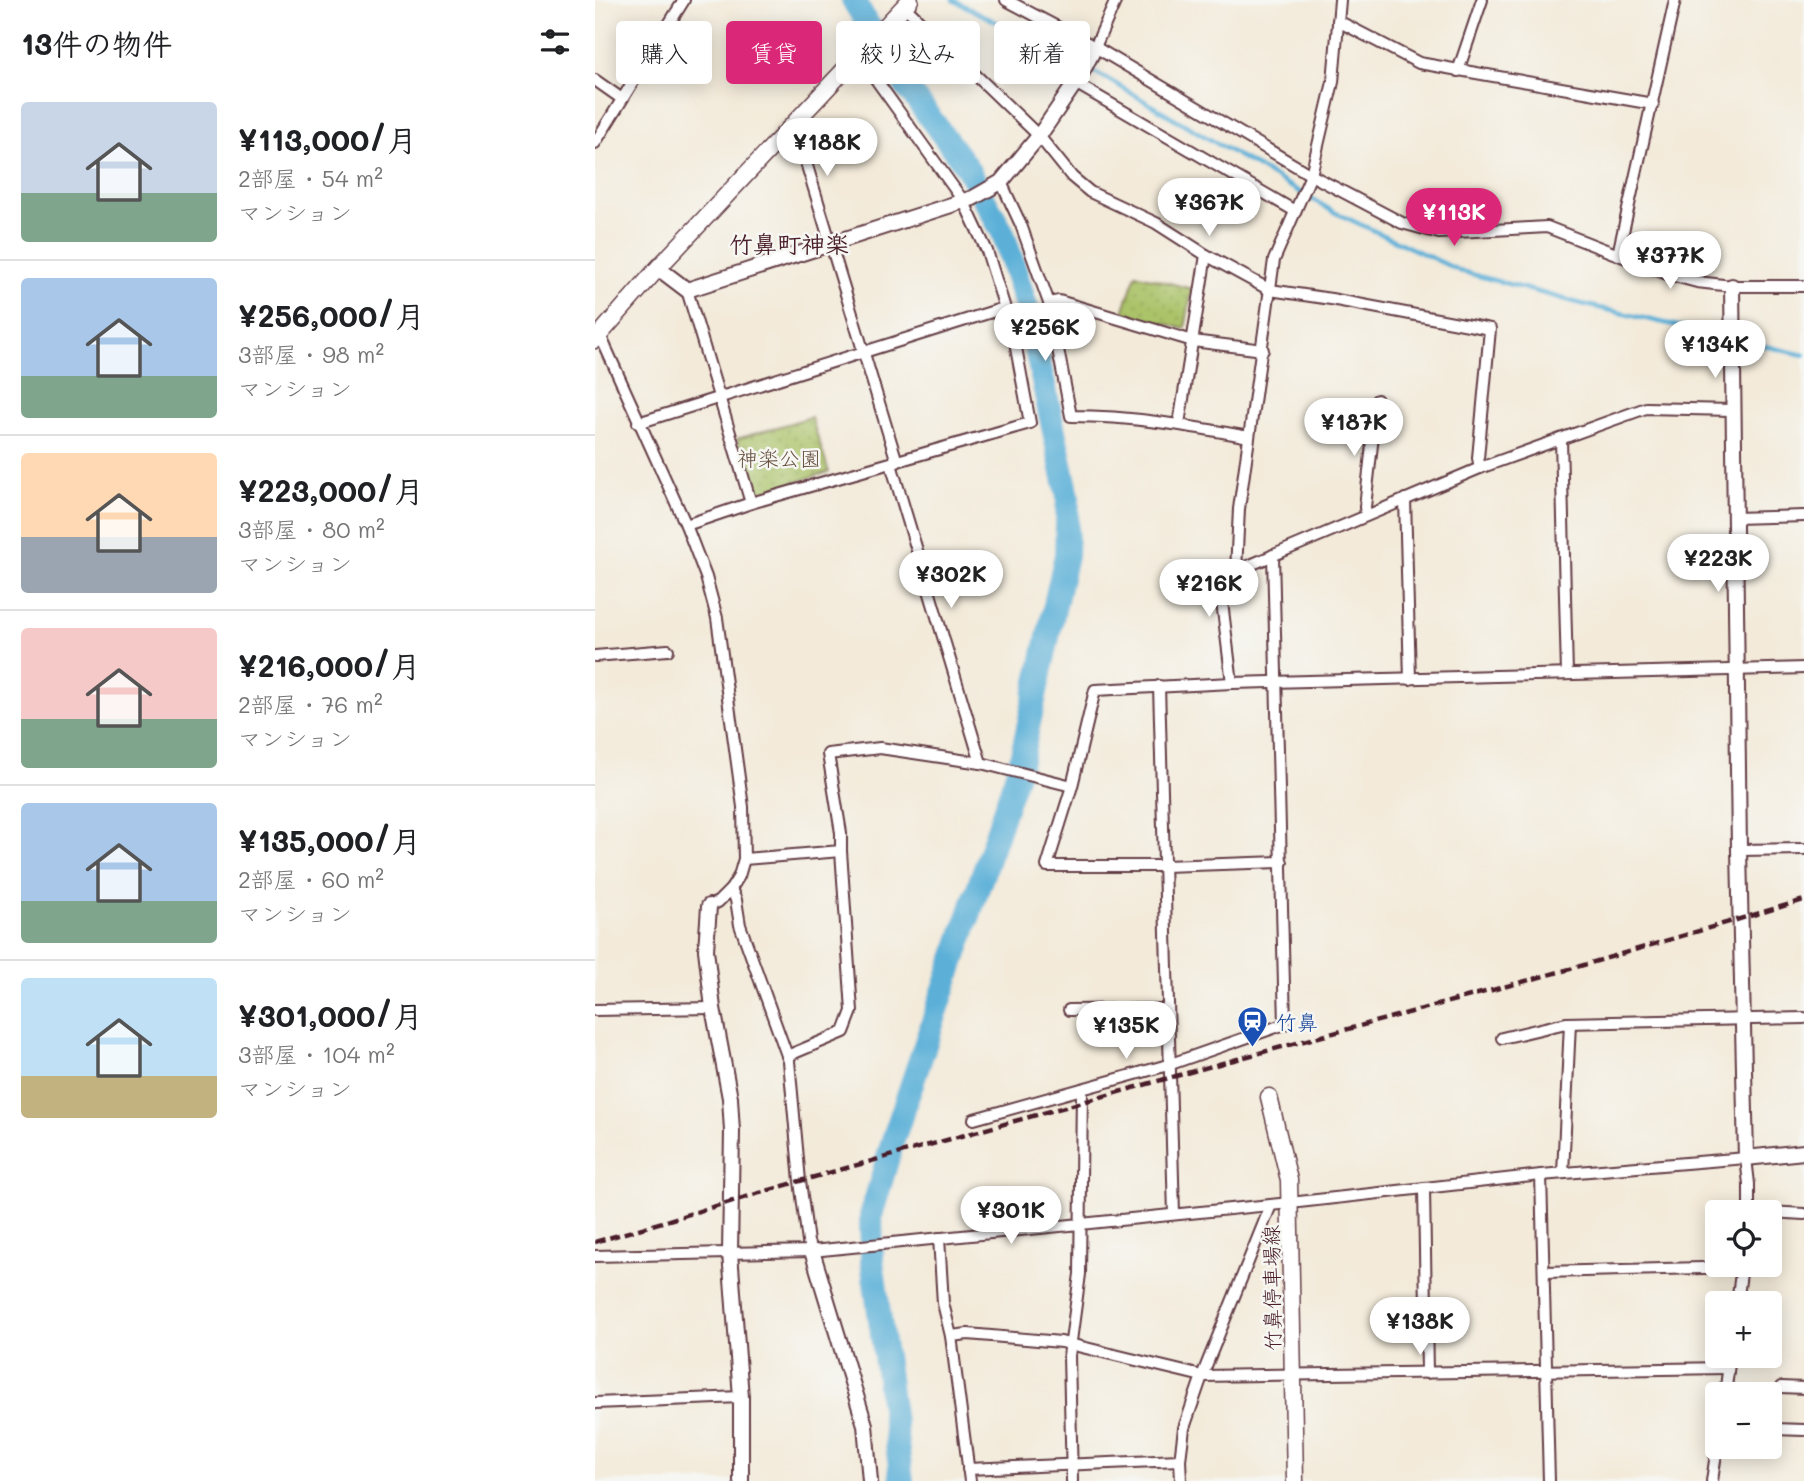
<!DOCTYPE html>
<html lang="ja">
<meta charset="utf-8">
<style>
:root{--surface:#fff;--page:#f6f6f6;--text:#202124;--muted:#757577;--line:#e0e0e0;--accent:#db2777}
body{margin:0;font-family:Mali,"Klee One",sans-serif;background:var(--page);color:var(--text);height:100vh;display:flex;flex-direction:column;font-size:26px;white-space:nowrap}
*{box-sizing:border-box;margin:0}
p{font-size:23px;color:var(--muted)}
.icon{flex:none;width:38px;height:38px;fill:none;stroke:currentColor;stroke-width:2;stroke-linecap:round;stroke-linejoin:round}
.map{position:relative;flex:1;overflow:hidden}
.panel{display:flex;flex-direction:column;background:var(--surface);width:595px}
.panel>*{flex:none}
.hud{position:absolute;left:21px;top:21px;width:665px;height:63px;display:flex;gap:14px}
.fabs{position:absolute;left:1110px;top:1200px;display:grid;gap:14px}
.fabs a{display:grid;place-items:center;width:77px;height:77px;border-radius:7px;background:var(--surface);box-shadow:0 4px 18px #0003;font-size:35px}
.price{position:absolute;translate:-50% -60px;padding:0 16px;border-radius:24px;background:#fff;color:#222;font-size:23px;line-height:46px;filter:drop-shadow(0 2px 4px #0008)}
.price::after{content:'';position:absolute;left:50%;top:42px;width:21px;height:16px;margin-left:-10px;background:inherit;clip-path:polygon(0 0,100% 0,50% 100%)}
.price.current{background:var(--accent);color:#fff}
ul{padding:0;list-style:none}
li{display:flex;align-items:center;gap:21px;height:175px;padding:0 21px}
li+li{border-top:2px solid var(--line)}
li span{display:grid;place-items:center;flex:none;width:196px;height:140px;border-radius:7px;color:#555}
li>.icon{margin-inline-start:auto}
span .icon{width:84px;height:84px;fill:#fffc;stroke-width:1}
li b{font-size:30px}
h2{display:flex;justify-content:space-between;align-items:center;height:84px;padding:0 21px;font-size:30px}
.chip{padding:0 24px;border-radius:7px;background:var(--surface);box-shadow:0 4px 18px #0003;font-size:24px;line-height:63px}
.chip.current{background:var(--accent);color:#fff}
main{display:flex;flex:1;min-height:0}
.map>svg:first-child{display:block}
.park{fill:url(#park-dots);stroke:#7a714a;stroke-width:2}
.lines{fill:none;stroke-linecap:round;stroke-linejoin:round}
.stream{stroke:#5cb0d8;stroke-width:4.5}
.river{stroke:#5cb0d8;stroke-width:24}
.minor-casing{stroke:#633d45;stroke-width:14}
.tertiary-casing{stroke:#633d45;stroke-width:18}
.secondary-casing{stroke:#633d45;stroke-width:19}
.minor{stroke:#fff;stroke-width:10}
.tertiary{stroke:#fff;stroke-width:14}
.secondary{stroke:#fff;stroke-width:16}
.rail{stroke:#4a1f2b;stroke-width:4.5;stroke-dasharray:10 5;stroke-linecap:butt}
.labels{text-anchor:middle;dominant-baseline:central;stroke-width:5;stroke-linejoin:round;paint-order:stroke}
.park-label{font-size:21px;fill:#67503e;stroke:#f6f6f2}
.transit-label{font-size:21px;fill:#164399;stroke:#f6f6f2;text-anchor:start}
.street-label{font-size:21px;fill:#4a1f2b;stroke:#f6f6f2}
.quarter-label{font-size:24px;font-weight:bold;fill:#4a1f2b;stroke:#f6f6f2}
</style>
<main>
<section class="panel">
<h2>13件の物件<svg class="icon" aria-label="filters" viewBox="0 0 24 24"><path d="M4 7h16M4 17h16"/><circle cx="9" cy="7" r="2"/><circle cx="15" cy="17" r="2"/></svg></h2>
<ul>
<li><span style="background:linear-gradient(#c9d6e8 65%,#7fa58c 0)"><svg class="icon" aria-label="home" viewBox="0 0 24 24"><path d="M3 11l9-7 9 7M6 9v11h12V9"/></svg></span><div><b>¥113,000/月</b><p>2部屋 · 54 m²</p><p>マンション</p></div></li>
<li><span style="background:linear-gradient(#a9c7e8 70%,#7fa58c 0)"><svg class="icon" aria-label="home" viewBox="0 0 24 24"><path d="M3 11l9-7 9 7M6 9v11h12V9"/></svg></span><div><b>¥256,000/月</b><p>3部屋 · 98 m²</p><p>マンション</p></div></li>
<li><span style="background:linear-gradient(#ffd9b3 60%,#9aa5b1 0)"><svg class="icon" aria-label="home" viewBox="0 0 24 24"><path d="M3 11l9-7 9 7M6 9v11h12V9"/></svg></span><div><b>¥223,000/月</b><p>3部屋 · 80 m²</p><p>マンション</p></div></li>
<li><span style="background:linear-gradient(#f6c9c9 65%,#7fa58c 0)"><svg class="icon" aria-label="home" viewBox="0 0 24 24"><path d="M3 11l9-7 9 7M6 9v11h12V9"/></svg></span><div><b>¥216,000/月</b><p>2部屋 · 76 m²</p><p>マンション</p></div></li>
<li><span style="background:linear-gradient(#a9c7e8 70%,#7fa58c 0)"><svg class="icon" aria-label="home" viewBox="0 0 24 24"><path d="M3 11l9-7 9 7M6 9v11h12V9"/></svg></span><div><b>¥135,000/月</b><p>2部屋 · 60 m²</p><p>マンション</p></div></li>
<li><span style="background:linear-gradient(#bfe0f5 70%,#c2b280 0)"><svg class="icon" aria-label="home" viewBox="0 0 24 24"><path d="M3 11l9-7 9 7M6 9v11h12V9"/></svg></span><div><b>¥301,000/月</b><p>3部屋 · 104 m²</p><p>マンション</p></div></li>
</ul>
</section>
<div class="map">
<svg width="1209" height="1481" viewBox="0 0 1209 1481">
<defs>
<pattern id="park-dots" width="8" height="8" patternUnits="userSpaceOnUse" patternTransform="scale(1.75)"><rect width="8" height="8" fill="#abc369"/><path d="M2 2h.1M6 6h.1" fill="none" stroke="#95a75b" stroke-width="1.8" stroke-linecap="round"/></pattern>
</defs>
<rect width="100%" height="100%" fill="#f6f6f2"/>
<filter id="ink" filterUnits="userSpaceOnUse"><feTurbulence type="fractalNoise" baseFrequency=".0143" numOctaves="2"/><feDisplacementMap in="SourceGraphic" scale="14" xChannelSelector="R" yChannelSelector="G"/><feConvolveMatrix kernelMatrix="1 2 1 2 8 2 1 2 1" color-interpolation-filters="sRGB"/></filter>
<filter id="wash" filterUnits="userSpaceOnUse"><feTurbulence type="fractalNoise" baseFrequency=".00686" numOctaves="4" result="noise"/><feDisplacementMap in="SourceGraphic" scale="28" xChannelSelector="R" yChannelSelector="G"/><feGaussianBlur stdDeviation="1.57" result="paint"/><feColorMatrix in="noise" values="0 0 0 0 0 0 0 0 0 0 0 0 0 0 0 0 0 1.4 0 .05"/><feComposite in="paint" operator="in"/></filter>
<g filter="url(#wash)">
<rect width="100%" height="100%" fill="#f3ead9"/>
<!-- park -->
<g class="park">
<path d="M541 274 597 289 590 329 528 312Z"/>
<path d="M216 417 234 472 160 494 142 439Z"/>
</g>
<g class="lines">
<!-- stream -->
<path class="stream" d="M358 0 507 76 739 212 865 271 987 304 1209 355"/>
<!-- river -->
<path class="river" d="M258 0 309 83 371 166 408 233 433 312 473 496 471 555 425 764 298 1140 276 1216 277 1261 307 1481"/>
</g>
</g>
<g filter="url(#ink)">
<g class="lines">
<defs>
<g id="minor">
<path d="M411 0 500 47 716 175 807 223 844 233 952 227 1072 274 1102 282 1137 286H1209"/>
<path d="M745 0 738 82 716 175 679 260 644 509 641 571 885 468 1051 408 1137 410"/>
<path d="M309 6 444 136 477 177 495 192 561 223 611 255 584 424"/>
<path d="M743 21 824 63 1058 104"/>
<path d="M500 47 521 0"/>
<path d="M863 71 887 0"/>
<path d="M0 80 27 99"/>
<path d="M480 83 700 211"/>
<path d="M193 129 206 146 302 462"/>
<path d="M0 143 89 0"/>
<path d="M406 182 426 225 454 303 476 416C536 416 595 426 654 437"/>
<path d="M1023 254 1080 0"/>
<path d="M611 255 675 290 736 299 895 329 883 458 885 468"/>
<path d="M92 290 156 503"/>
<path d="M454 303 464 301 598 341 668 350"/>
<path d="M5 335 91 525 111 577 122 618 148 807 149 859 144 876 136 889 123 902 114 906"/>
<path d="M43 423 409 308"/>
<path d="M966 439 972 674"/>
<path d="M296 464 386 763"/>
<path d="M810 499 815 679"/>
<path d="M771 516 770 507 782 400"/>
<path d="M1139 518 1209 516"/>
<path d="M91 525 156 503 435 423 419 337 392 251 369 202 264 56"/>
<path d="M0 656 73 650"/>
<path d="M637 683 626 594 631 580 641 571"/>
<path d="M564 686 579 1214"/>
<path d="M1144 850 1209 849"/>
<path d="M149 859 246 851V833L233 754 285 748 386 763 477 786"/>
<path d="M687 862 569 866H452L477 786 500 690 637 683 1209 668"/>
<path d="M136 889 141 900 145 925 194 1061 205 1181 213 1242 217 1251"/>
<path d="M0 1010 118 1008"/>
<path d="M474 1010 573 1009"/>
<path d="M907 1038 971 1023 1209 1018"/>
<path d="M192 1056 249 1032 257 1011 246 851"/>
<path d="M379 1119 573 1065 690 1024 678 555"/>
<path d="M968 1173 975 1023"/>
<path d="M946 1175 954 1481"/>
<path d="M829 1188 832 1373"/>
<path d="M1155 1211 1209 1214"/>
<path d="M344 1238 348 1303 356 1336 375 1481"/>
<path d="M0 1256 217 1251 695 1203 946 1175 1151 1158 1154 1184V1213"/>
<path d="M949 1272 1147 1267"/>
<path d="M1142 1304 1147 1265"/>
<path d="M356 1336 373 1334 466 1342 607 1376 1133 1368"/>
<path d="M1186 1387 1209 1388"/>
<path d="M1130 1395 1135 1356"/>
<path d="M0 1403 146 1397"/>
<path d="M1179 1429 1209 1430"/>
<path d="M373 1469 585 1460"/>
<path d="M477 1481 474 1356 485 1274 487 1089"/>
<path d="M586 1481 585 1460 589 1428 607 1376 676 1205"/>
<path d="M1117 1481 1122 1447"/>
</g>
<g id="tertiary">
<path d="M63 268 92 290 378 198 406 182 444 136 485 76 500 47"/>
<path d="M1137 286 1144 850 1151 1158 1209 1152"/>
<path d="M114 906 111 950 118 1008 135 1098 137 1131 135 1253 146 1397V1481"/>
<path d="M217 1251 270 1425 275 1481"/>
</g>
<g id="secondary">
<path d="M0 340 63 268 315 0"/>
<path d="M674 1097 694 1180 700 1481"/>
</g>
</defs>
<!-- minor casing -->
<use href="#minor" class="minor-casing"/>
<!-- tertiary casing -->
<use href="#tertiary" class="tertiary-casing"/>
<!-- secondary casing -->
<use href="#secondary" class="secondary-casing"/>
<!-- minor -->
<use href="#minor" class="minor"/>
<!-- tertiary -->
<use href="#tertiary" class="tertiary"/>
<!-- secondary -->
<use href="#secondary" class="secondary"/>
<!-- rail -->
<path class="rail" d="M0 1242 205 1181 624 1064 975 969 1209 900"/>
</g>
</g>
<!-- icons -->
<defs>
<symbol id="station-pin" viewBox="-11 -11 22 30"><path d="M0 17L-7.5 6A9.5 9.5 0 1 1 7.5 6Z" fill="#1a4fb4" stroke="#f6f6f2"/><path d="M-3-6H3Q5-6 5-4V2Q5 4 3 4L4.5 6H3L1.5 4h-3L-3 6H-4.5L-3 4Q-5 4-5 2V-4Q-5-6-3-6ZM-3.5-4v3h7v-3ZM-3.5 1v1.5H-2V1ZM2 1v1.5H3.5V1Z" fill="#fff"/></symbol>
</defs>
<g fill-rule="evenodd">
<use href="#station-pin" x="640" y="1004" width="35" height="47"/>
</g>
<g class="labels">
<!-- park labels -->
<g class="park-label">
<text x="184" y="457">神楽公園</text>
</g>
<!-- transit labels -->
<g class="transit-label">
<text x="681" y="1021">竹鼻</text>
</g>
<!-- street labels -->
<g class="street-label">
<text transform="translate(676 1288) rotate(-91)">竹鼻停車場線</text>
</g>
<!-- quarter labels -->
<g class="quarter-label">
<text x="194" y="243">竹鼻町神楽</text>
</g>
</g>
</svg>
<div class="fabs">
<a><svg class="icon" aria-label="locate" viewBox="0 0 24 24"><circle cx="12" cy="12" r="6"/><path d="M12 2v4M12 18v4M2 12h4M18 12h4"/></svg></a>
<a>+</a>
<a>−</a>
</div>
<b class="price" style="left:232px;top:178px">¥188K</b>
<b class="price" style="left:614px;top:238px">¥367K</b>
<b class="price current" style="left:859px;top:248px">¥113K</b>
<b class="price" style="left:1075px;top:291px">¥377K</b>
<b class="price" style="left:450px;top:363px">¥256K</b>
<b class="price" style="left:1120px;top:380px">¥134K</b>
<b class="price" style="left:759px;top:458px">¥187K</b>
<b class="price" style="left:1123px;top:594px">¥223K</b>
<b class="price" style="left:356px;top:610px">¥302K</b>
<b class="price" style="left:614px;top:619px">¥216K</b>
<b class="price" style="left:531px;top:1061px">¥135K</b>
<b class="price" style="left:416px;top:1246px">¥301K</b>
<b class="price" style="left:825px;top:1357px">¥138K</b>
<div class="hud">
<a class="chip">購入</a>
<a class="chip current">賃貸</a>
<a class="chip">絞り込み</a>
<a class="chip">新着</a>
</div>
</div>
</main>
